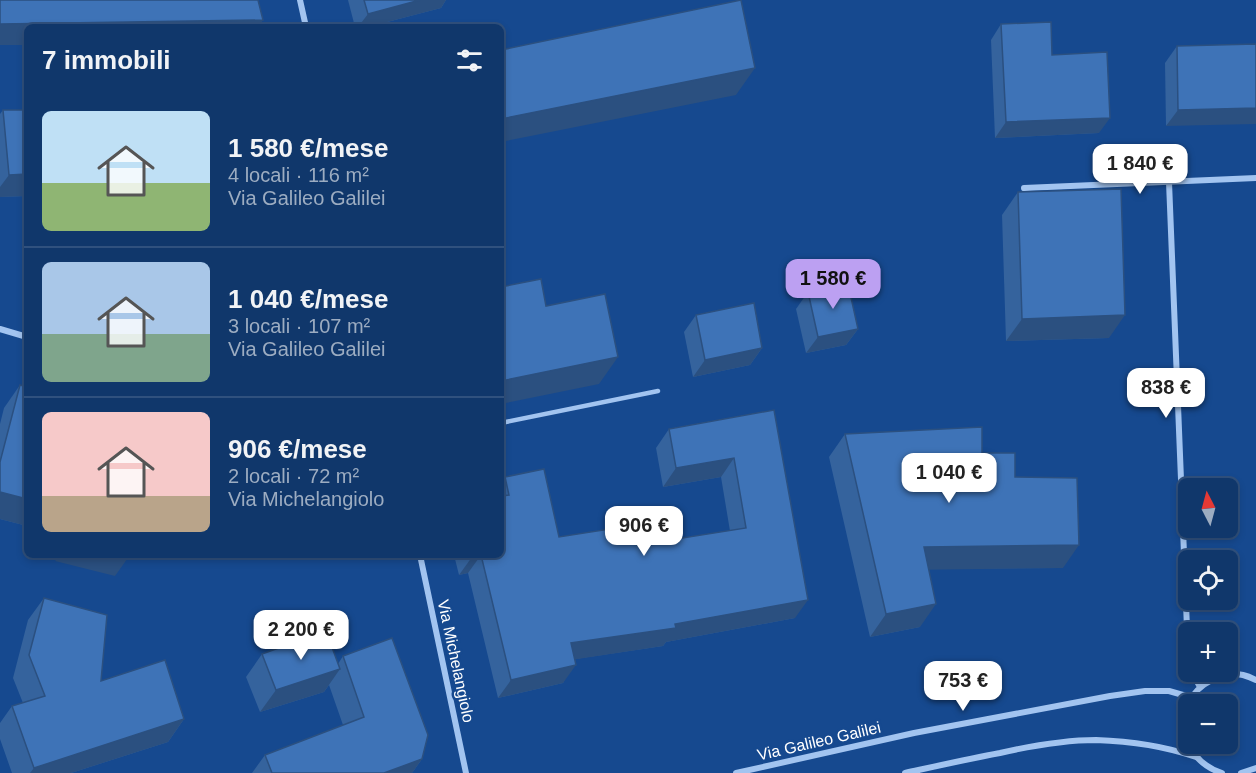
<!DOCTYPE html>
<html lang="it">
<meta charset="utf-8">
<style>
:root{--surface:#10376b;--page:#193f71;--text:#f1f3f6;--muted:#9cacc1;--line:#30517e;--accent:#bca0f2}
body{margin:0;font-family:Helvetica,sans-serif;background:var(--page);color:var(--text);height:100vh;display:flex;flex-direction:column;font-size:22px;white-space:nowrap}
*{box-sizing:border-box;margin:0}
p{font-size:20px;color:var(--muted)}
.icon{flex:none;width:33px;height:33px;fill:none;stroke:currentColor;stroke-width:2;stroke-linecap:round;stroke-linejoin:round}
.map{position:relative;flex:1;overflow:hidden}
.panel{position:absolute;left:24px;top:24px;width:480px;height:534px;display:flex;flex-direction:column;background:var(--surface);border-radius:9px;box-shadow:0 3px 9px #0003,0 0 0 2px var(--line)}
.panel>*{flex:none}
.needle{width:39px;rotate:354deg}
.tools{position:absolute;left:1178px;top:478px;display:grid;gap:12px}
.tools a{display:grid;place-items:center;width:60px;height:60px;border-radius:9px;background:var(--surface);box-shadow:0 3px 9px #0003,0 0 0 2px var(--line);font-size:30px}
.price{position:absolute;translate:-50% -51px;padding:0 14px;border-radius:12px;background:#fff;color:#222;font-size:20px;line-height:39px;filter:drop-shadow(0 2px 3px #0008)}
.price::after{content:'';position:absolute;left:50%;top:36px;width:18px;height:14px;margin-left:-9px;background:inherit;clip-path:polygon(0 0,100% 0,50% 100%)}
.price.selected{background:var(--accent);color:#111}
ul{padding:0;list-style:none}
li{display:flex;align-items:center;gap:18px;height:150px;padding:0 18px}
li+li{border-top:2px solid var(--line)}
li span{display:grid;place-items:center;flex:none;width:168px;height:120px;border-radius:9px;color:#555}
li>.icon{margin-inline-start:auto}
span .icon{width:72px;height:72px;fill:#fffc;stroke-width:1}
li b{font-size:26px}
h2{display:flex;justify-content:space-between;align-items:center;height:72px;padding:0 18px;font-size:26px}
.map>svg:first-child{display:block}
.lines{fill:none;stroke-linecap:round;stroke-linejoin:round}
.service{stroke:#a2c4f0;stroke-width:4.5}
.minor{stroke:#a2c4f0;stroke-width:6}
.wall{fill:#35639d}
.shaded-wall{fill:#2b5080}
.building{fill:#3e73b7;stroke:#2b5080;stroke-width:1.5}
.labels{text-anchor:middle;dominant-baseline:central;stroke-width:5;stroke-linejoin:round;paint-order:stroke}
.street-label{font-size:16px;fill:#fff;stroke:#16498f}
</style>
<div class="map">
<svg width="1256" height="773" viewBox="0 0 1256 773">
<rect width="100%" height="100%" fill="#16498f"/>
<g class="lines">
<!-- service -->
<path class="service" d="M501 423 658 391"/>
<!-- minor -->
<g class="minor">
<path d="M300 0 306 27"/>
<path d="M1169 182 1188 653"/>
<path d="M1024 188 1256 178"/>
<path d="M0 329 27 337"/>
<path d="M420 555 466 773"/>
<path d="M1192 672 1200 687"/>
<path d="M736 773 914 733 1110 696 1145 691H1169L1190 697"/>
<path d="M905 773C937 766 968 759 1000 753 1031 746 1064 740 1096 740 1129 741 1164 746 1196 757"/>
<path d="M1222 773C1174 758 1169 693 1220 677 1227 675 1235 673 1243 675 1247 676 1252 678 1256 680"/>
<path d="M1241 773 1256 768"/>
</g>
</g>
<!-- wall -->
<g class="wall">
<path d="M348 0H446L441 8 368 27H355Z"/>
<path d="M1001 24 1052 55 1099 133 995 138 991 40Z"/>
<path d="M1256 44 1166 126 1165 63 1177 46Z"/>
<path d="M3 110 27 196 0 197V114Z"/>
<path d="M1018 192 1109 338 1006 341 1002 215Z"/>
<path d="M808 292 858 329 846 345 806 353 796 309Z"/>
<path d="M696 315 762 348 750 365 693 377 684 332Z"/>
<path d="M20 385 27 387V526L0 519V424L4 408Z"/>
<path d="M774 410 795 618 666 642 663 646 575 659 563 683 498 698 468 573 459 575 454 555H501V483L505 477 559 537 664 541 730 531 721 477 663 487 656 448 669 429Z"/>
<path d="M845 434 982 453 1015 477 1063 568 929 569 920 627 870 637 829 457Z"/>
<path d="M44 598 101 681 184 719 168 742 71 773H12L0 739V723L12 706 23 703 13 678 28 620Z"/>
<path d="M262 654 338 664 343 656 422 759 412 773H252L265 755 343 725 329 685 324 692 260 712 246 677Z"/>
</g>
<!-- shaded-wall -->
<g class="shaded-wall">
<path d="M420 0H446L441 8 368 27H358L368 14Z"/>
<path d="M263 20 259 27H27V45H0V24Z"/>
<path d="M755 68 736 95 501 142V119Z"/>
<path d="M1256 108V124L1166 126 1178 110Z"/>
<path d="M1110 118 1099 133 995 138 1006 122Z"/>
<path d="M27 174V196L0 197V187L9 175Z"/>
<path d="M1125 315 1109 338 1006 341 1022 319Z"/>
<path d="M858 329 846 345 806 353 818 337Z"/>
<path d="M762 348 750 365 693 377 705 360Z"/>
<path d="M618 357 599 384 501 404V381Z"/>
<path d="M734 458 721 477 663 487 676 468Z"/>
<path d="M0 492 27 499V526L0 519Z"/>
<path d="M1079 545 1063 568 908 570 924 547Z"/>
<path d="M60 555H130L115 576 55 561Z"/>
<path d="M352 555H375L371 560Z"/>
<path d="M481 555 468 573 459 575 472 557Z"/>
<path d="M808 600 795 618 666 642 663 646 558 662 571 643Z"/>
<path d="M936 604 920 627 870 637 886 614Z"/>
<path d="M576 665 563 683 498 698 511 680Z"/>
<path d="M340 669 324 692 260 712 276 690Z"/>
<path d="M184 719 168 742 71 773H30L34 768Z"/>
<path d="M422 759 412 773H384Z"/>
</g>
<!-- building -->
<g class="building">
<path d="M0 0H258L263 20 0 24Z"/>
<path d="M364 0H420L368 14Z"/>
<path d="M741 0 755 68 501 119V50Z"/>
<path d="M1051 22 1052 55 1107 52 1110 118 1006 122 1001 24Z"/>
<path d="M1256 44V108L1178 110 1177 46Z"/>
<path d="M3 110H27V174L9 175Z"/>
<path d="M1121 189 1125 315 1022 319 1018 192Z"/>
<path d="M541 279 546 306 605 294 618 357 501 381V287Z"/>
<path d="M848 284 858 329 818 337 808 292Z"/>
<path d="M754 303 762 348 705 360 696 315Z"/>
<path d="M20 385 27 387V499L0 492V462Z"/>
<path d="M774 410 808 600 675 624 676 628 571 643 576 665 511 680 481 555H501V496L509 495 505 477 544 469 559 537 661 521 664 541 746 528 734 458 676 468 669 429Z"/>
<path d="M982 427V453H1015V477L1077 478 1079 545 924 547 936 604 886 614 845 434Z"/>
<path d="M44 598 107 615 101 681 165 660 184 719 34 768 12 706 45 696 29 655Z"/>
<path d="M326 631 340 669 276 690 262 654Z"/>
<path d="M392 638 428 735 422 759 384 773H272L265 755 364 717 343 656Z"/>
</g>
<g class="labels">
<!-- street labels -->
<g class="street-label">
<text transform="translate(456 661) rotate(78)">Via Michelangiolo</text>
<text transform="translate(819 741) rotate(-13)">Via Galileo Galilei</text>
</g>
</g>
</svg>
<div class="tools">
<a><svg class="needle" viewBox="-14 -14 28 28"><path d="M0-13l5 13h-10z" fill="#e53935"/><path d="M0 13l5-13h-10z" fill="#9cacc1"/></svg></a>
<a><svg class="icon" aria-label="locate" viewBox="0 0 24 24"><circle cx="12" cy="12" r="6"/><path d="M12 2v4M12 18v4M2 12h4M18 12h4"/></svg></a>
<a>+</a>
<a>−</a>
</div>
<b class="price" style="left:1140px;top:195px">1 840 €</b>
<b class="price selected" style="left:833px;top:310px">1 580 €</b>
<b class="price" style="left:1166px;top:419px">838 €</b>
<b class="price" style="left:949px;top:504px">1 040 €</b>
<b class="price" style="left:644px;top:557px">906 €</b>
<b class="price" style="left:301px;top:661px">2 200 €</b>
<b class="price" style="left:963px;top:712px">753 €</b>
<section class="panel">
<h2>7 immobili<svg class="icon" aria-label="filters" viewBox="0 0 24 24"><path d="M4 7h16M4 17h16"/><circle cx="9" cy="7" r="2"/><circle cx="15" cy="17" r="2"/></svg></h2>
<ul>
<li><span style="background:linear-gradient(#bfe0f5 60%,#8fb573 0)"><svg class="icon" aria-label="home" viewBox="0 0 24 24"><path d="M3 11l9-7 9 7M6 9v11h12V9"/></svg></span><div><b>1 580 €/mese</b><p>4 locali · 116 m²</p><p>Via Galileo Galilei</p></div></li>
<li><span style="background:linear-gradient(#a9c7e8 60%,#7fa58c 0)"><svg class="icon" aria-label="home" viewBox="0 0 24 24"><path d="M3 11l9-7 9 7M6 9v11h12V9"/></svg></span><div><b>1 040 €/mese</b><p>3 locali · 107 m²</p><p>Via Galileo Galilei</p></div></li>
<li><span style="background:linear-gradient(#f6c9c9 70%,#b9a48a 0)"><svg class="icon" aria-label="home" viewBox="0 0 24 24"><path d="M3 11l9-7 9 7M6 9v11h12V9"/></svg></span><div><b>906 €/mese</b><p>2 locali · 72 m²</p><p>Via Michelangiolo</p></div></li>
</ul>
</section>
</div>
